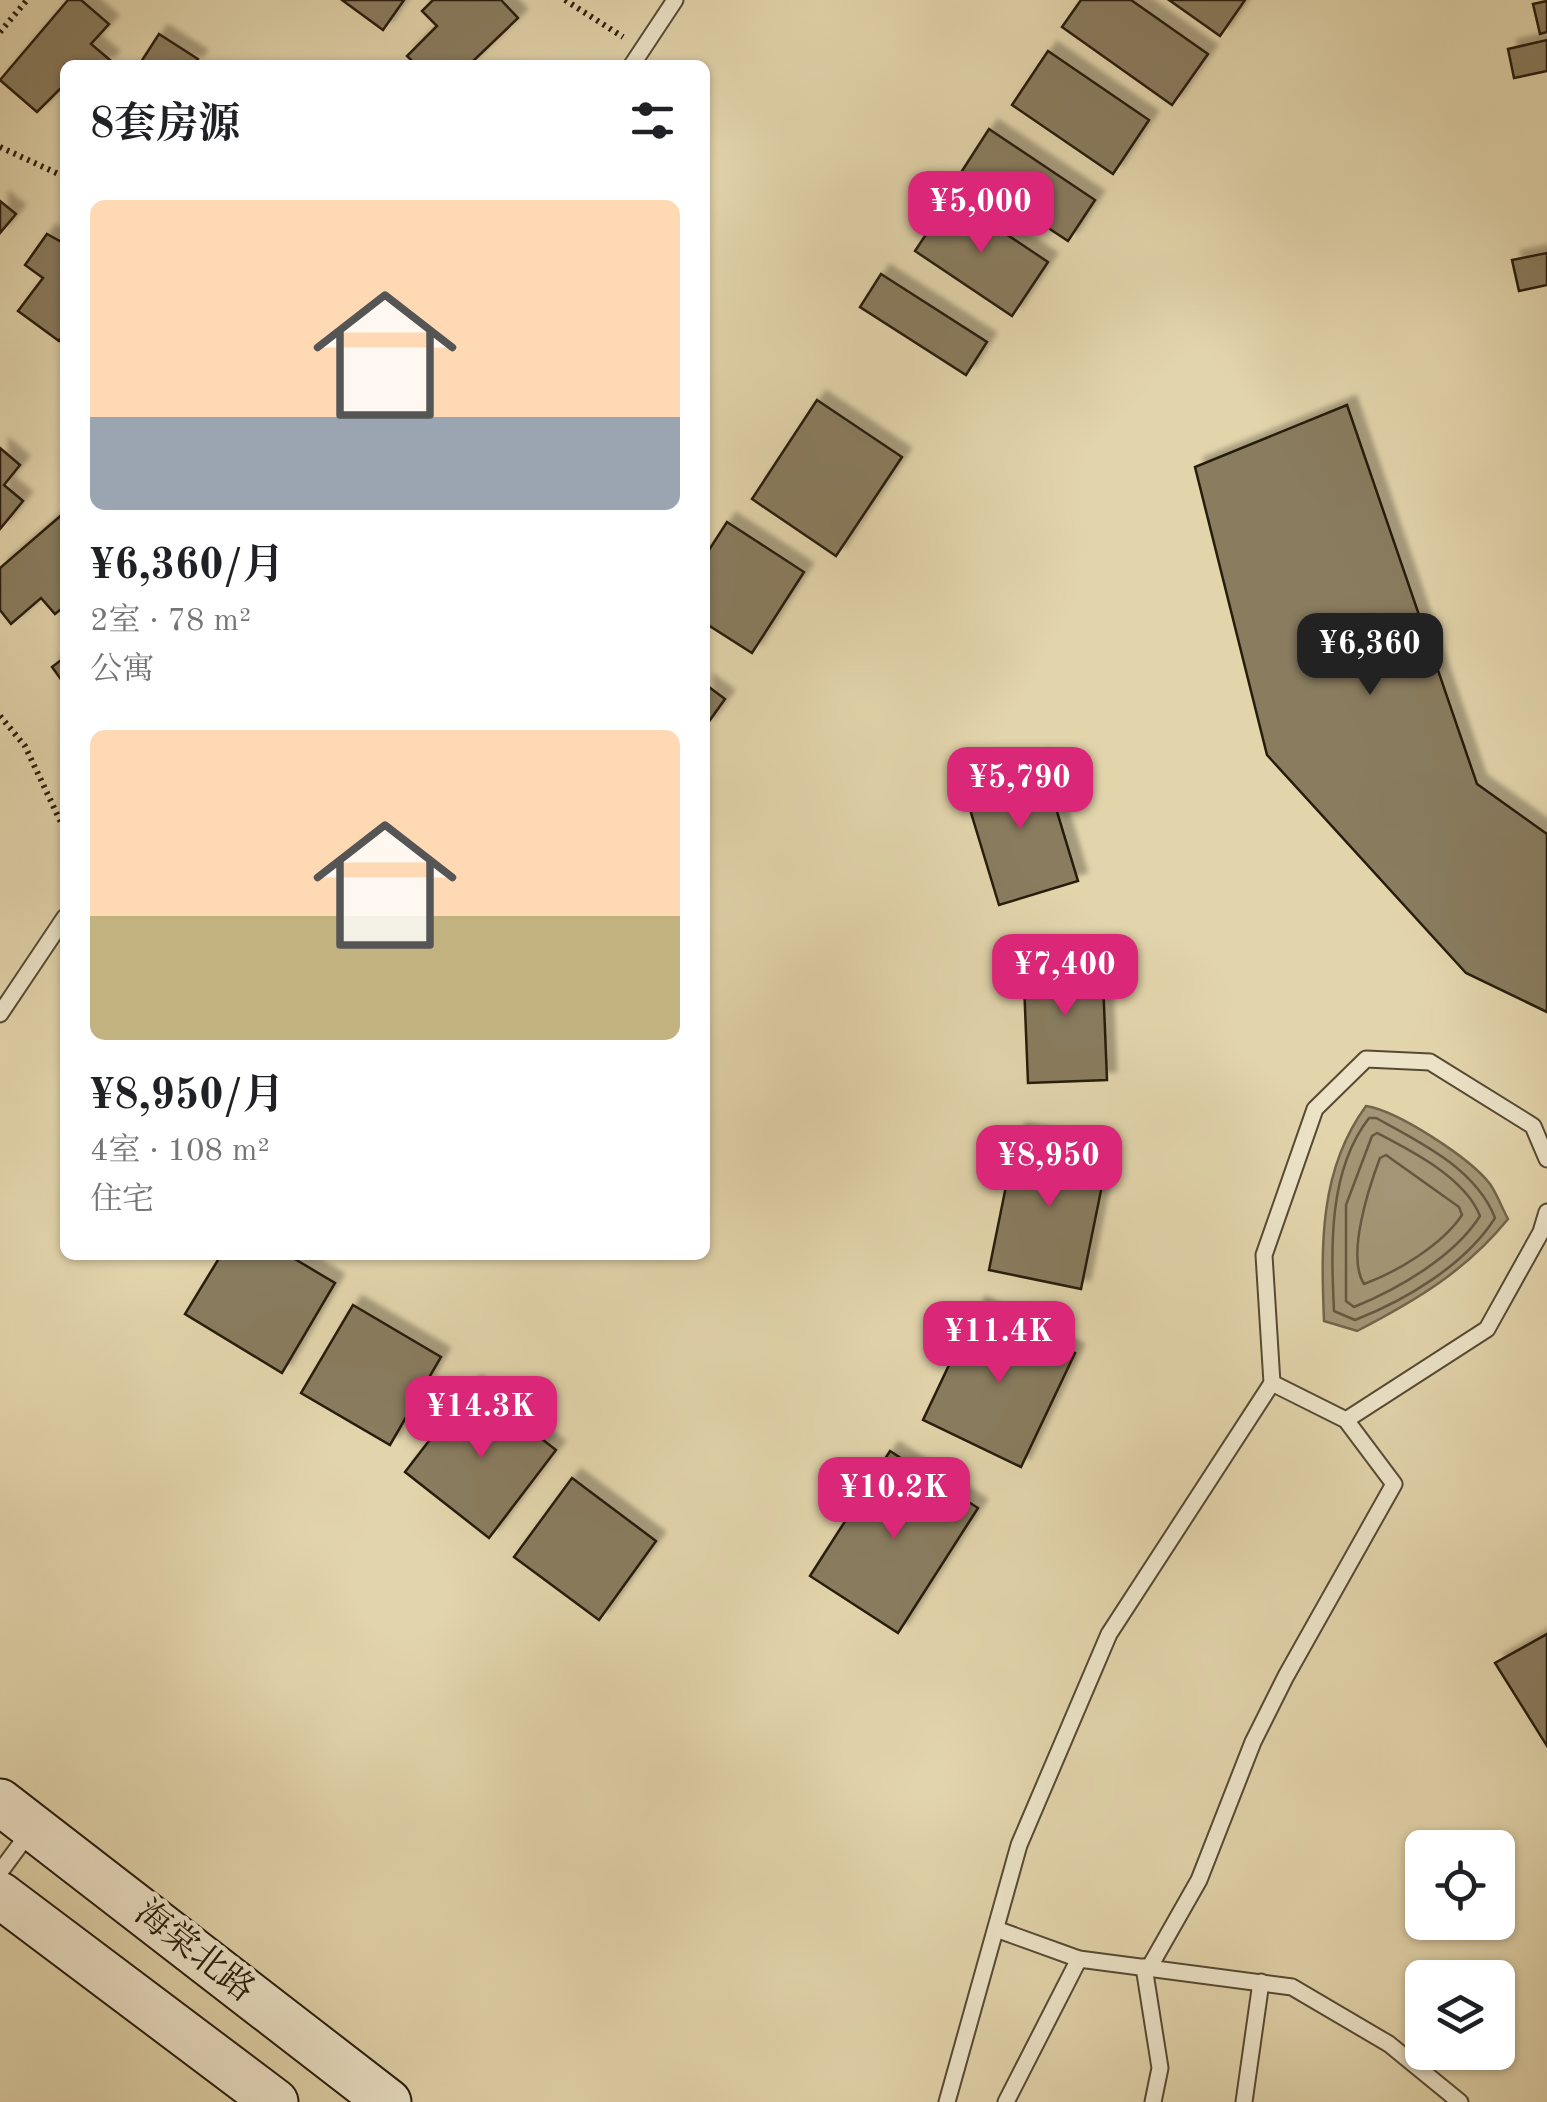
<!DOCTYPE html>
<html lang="zh">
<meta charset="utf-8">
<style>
:root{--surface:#fff;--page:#f2f2f2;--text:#202124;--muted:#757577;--accent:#db2777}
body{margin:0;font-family:"Old Standard TT","Noto Serif SC",serif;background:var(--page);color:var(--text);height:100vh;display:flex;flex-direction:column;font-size:38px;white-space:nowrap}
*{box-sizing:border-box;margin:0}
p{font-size:32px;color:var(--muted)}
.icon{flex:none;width:55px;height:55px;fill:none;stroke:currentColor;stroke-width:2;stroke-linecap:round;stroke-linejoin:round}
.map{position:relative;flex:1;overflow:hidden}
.details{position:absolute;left:60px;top:60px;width:650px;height:1200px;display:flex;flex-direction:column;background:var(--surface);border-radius:15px;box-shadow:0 2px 8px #0004}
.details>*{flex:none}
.controls{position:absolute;left:1405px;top:1830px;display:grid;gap:20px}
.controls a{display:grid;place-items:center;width:110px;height:110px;border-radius:15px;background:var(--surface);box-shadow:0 2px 8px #0004;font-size:50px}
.price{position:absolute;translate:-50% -85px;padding:0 22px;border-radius:20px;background:var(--accent);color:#fff;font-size:32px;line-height:65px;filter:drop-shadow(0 2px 5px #0008)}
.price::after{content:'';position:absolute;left:50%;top:60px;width:30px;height:22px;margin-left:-15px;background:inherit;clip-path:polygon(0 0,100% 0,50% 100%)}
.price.on{background:#222;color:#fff}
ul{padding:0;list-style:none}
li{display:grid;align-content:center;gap:20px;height:530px;padding:0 30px}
li span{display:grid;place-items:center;height:310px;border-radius:15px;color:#555}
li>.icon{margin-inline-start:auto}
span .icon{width:180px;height:180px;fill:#fffc;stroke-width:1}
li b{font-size:42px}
h2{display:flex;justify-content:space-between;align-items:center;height:120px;padding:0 30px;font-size:42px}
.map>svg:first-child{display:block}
.water{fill:#a39575;stroke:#72654b;stroke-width:2.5}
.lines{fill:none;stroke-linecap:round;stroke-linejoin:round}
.shore{stroke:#665840;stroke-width:2.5}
.building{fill:#897c5e;stroke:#281c0b;stroke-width:2.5;filter:url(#shadow)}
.service-casing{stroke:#564a33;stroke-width:19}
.secondary-casing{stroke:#281c0b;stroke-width:49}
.path{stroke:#281c0b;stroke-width:6;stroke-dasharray:2.5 5;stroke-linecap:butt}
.service{stroke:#ece3c8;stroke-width:15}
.secondary{stroke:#ece3c8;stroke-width:45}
.labels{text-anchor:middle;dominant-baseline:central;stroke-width:9;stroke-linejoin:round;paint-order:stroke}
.street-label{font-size:35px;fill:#281c0b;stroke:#ece3c8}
</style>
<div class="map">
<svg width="1547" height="2102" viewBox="0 0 1547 2102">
<defs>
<filter id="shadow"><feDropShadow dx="9" dy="-9" stdDeviation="2.5" flood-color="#0004"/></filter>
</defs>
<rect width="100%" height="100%" fill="#e2d4ab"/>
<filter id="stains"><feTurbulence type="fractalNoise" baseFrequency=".002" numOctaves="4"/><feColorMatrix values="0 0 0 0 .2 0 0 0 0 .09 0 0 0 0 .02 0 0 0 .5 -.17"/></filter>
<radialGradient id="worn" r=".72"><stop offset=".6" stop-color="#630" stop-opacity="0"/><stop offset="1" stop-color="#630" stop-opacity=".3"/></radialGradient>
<!-- water -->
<path class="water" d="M1366 1106C1398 1111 1470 1158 1490 1184 1497 1194 1502 1208 1508 1219 1466 1271 1415 1301 1357 1331L1324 1321C1321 1246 1319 1170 1366 1106Z"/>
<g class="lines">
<!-- shore -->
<g class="shore">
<path d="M1376 1118C1420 1142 1476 1169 1495 1218 1465 1265 1406 1300 1355 1320L1334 1311C1331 1247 1328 1171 1369 1118Z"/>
<path d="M1377 1133C1412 1151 1465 1178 1480 1216 1454 1257 1398 1289 1354 1307L1346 1301V1205L1372 1136Z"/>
<path d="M1386 1155 1459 1207 1462 1215C1442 1245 1397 1272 1364 1284 1346 1256 1369 1187 1380 1158Z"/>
</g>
</g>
<!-- building -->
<g class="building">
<path d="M68 0H81L109 24 91 44 110 60 106 65H65V84L37 112 0 80Z"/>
<path d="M342 0H404L383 30Z"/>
<path d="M433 0H501L518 18 469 65H416L407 56 437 26 422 11Z"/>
<path d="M1081 0H1131L1208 54 1172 105 1062 27Z"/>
<path d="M1169 0H1245L1220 36Z"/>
<path d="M1547 1V32L1540 34 1533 4Z"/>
<path d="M159 34 198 59 194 65H139Z"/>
<path d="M1547 40V71L1514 78 1508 49Z"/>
<path d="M1048 51 1149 120 1113 174 1012 105Z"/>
<path d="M989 129 1095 200 1068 241 962 171Z"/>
<path d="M951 197 1048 262 1012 316 915 251Z"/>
<path d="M0 201 16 214 0 233Z"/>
<path d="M47 234 65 244V333L59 341 18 311 43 278 25 265Z"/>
<path d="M1547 253V285L1519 291 1512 260Z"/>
<path d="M881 274 987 342 966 375 860 307Z"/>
<path d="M817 400 902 457 836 556 752 499Z"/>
<path d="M1347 405 1477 784 1547 834V1012L1466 973 1267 755 1195 467Z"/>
<path d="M0 448 20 465 4 485 23 501 0 529Z"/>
<path d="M65 512V606L55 614 41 598 11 624 0 610V568Z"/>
<path d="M727 522 804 572 752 653 705 623V556Z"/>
<path d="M65 657V685L52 667Z"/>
<path d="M705 684 725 699 705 727Z"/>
<path d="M1041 759 1078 881 999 905 962 783Z"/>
<path d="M1102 955 1107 1080 1028 1083 1023 958Z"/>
<path d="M1017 1132 1109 1151 1081 1289 989 1270Z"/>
<path d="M221 1255H288L335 1283 282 1373 185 1314Z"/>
<path d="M353 1305 441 1357 390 1445 301 1393Z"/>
<path d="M977 1306 1075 1353 1021 1467 923 1420Z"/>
<path d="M472 1385 556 1450 489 1538 405 1472Z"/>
<path d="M890 1451 978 1508 898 1633 810 1576Z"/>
<path d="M572 1478 656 1541 599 1620 514 1557Z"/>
<path d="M1547 1634V1746L1495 1663Z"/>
</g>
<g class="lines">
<defs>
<g id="service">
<path d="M632 65 675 0"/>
<path d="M0 1014 65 917"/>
<path d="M1346 1420 1487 1329 1541 1232 1547 1212"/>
<path d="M0 1872 31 1830"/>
<path d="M996 1929 1079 1959 1292 1987 1389 2044 1460 2102"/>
<path d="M1144 1967 1160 2068 1153 2102"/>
<path d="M1149 1968 1199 1880 1253 1742 1286 1676 1394 1484 1346 1420 1272 1383"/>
<path d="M947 2102 1019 1845 1109 1634 1272 1383 1264 1255 1315 1109 1366 1059 1430 1062 1533 1126 1547 1159"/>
<path d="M1006 2102 1079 1959"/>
<path d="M1244 2102 1261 1982"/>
</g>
<g id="secondary">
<path d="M0 1802 388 2102"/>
<path d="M0 1895 275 2102"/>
</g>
</defs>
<!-- service casing -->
<use href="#service" class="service-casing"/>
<!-- secondary casing -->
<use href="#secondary" class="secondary-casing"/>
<!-- path -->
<g class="path">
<path d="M565 0 623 37"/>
<path d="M0 32 27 0"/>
<path d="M0 147 65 177"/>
<path d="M0 716 25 746 65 831"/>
</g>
<!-- service -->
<use href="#service" class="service"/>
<!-- secondary -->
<use href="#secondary" class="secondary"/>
</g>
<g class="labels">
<!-- street labels -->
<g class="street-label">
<text transform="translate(194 1952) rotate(38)">海棠北路</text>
</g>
</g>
<rect width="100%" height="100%" filter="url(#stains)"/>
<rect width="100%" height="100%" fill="url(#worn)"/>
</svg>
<div class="controls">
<a><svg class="icon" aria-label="locate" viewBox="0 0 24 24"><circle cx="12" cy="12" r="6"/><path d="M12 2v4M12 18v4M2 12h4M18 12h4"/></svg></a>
<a><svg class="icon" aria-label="layers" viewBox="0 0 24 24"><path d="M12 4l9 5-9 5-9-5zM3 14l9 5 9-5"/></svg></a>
</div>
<b class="price" style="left:981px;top:256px">¥5,000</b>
<b class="price on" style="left:1370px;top:698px">¥6,360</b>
<b class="price" style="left:1020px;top:832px">¥5,790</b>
<b class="price" style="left:1065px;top:1019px">¥7,400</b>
<b class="price" style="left:1049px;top:1210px">¥8,950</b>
<b class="price" style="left:999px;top:1386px">¥11.4K</b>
<b class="price" style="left:481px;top:1461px">¥14.3K</b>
<b class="price" style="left:894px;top:1542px">¥10.2K</b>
<section class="details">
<h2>8套房源<svg class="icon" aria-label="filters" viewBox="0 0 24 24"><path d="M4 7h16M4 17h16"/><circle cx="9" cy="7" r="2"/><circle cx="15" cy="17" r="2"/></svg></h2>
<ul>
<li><span style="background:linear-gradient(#ffd9b3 70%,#9aa5b1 0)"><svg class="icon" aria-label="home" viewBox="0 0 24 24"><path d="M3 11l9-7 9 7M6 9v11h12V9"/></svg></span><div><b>¥6,360/月</b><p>2室 · 78 m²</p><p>公寓</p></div></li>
<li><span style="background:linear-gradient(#ffd9b3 60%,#c2b280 0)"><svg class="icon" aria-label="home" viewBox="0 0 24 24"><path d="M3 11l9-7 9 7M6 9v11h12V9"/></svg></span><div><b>¥8,950/月</b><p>4室 · 108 m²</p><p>住宅</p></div></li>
</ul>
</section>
</div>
